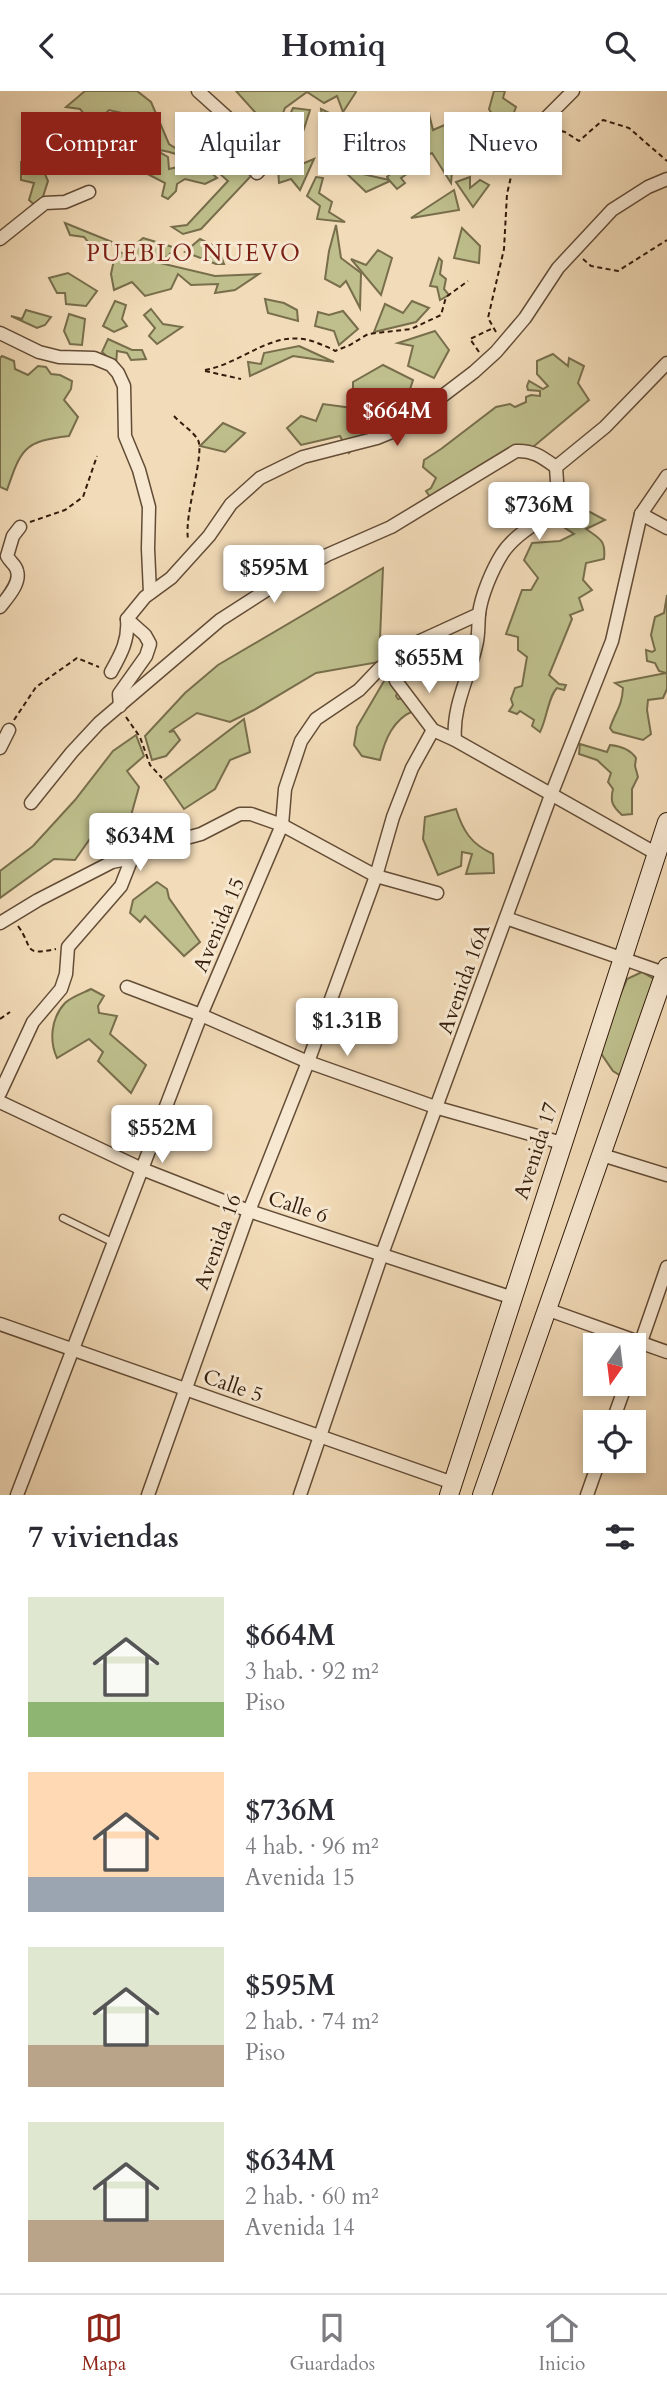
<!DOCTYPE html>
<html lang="es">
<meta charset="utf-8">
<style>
:root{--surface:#fff;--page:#f2f2f3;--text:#2b2b33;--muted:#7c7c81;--line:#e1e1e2;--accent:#8f2418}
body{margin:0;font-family:Cardo,serif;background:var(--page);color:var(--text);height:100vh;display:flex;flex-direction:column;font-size:26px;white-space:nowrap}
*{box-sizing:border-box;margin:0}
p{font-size:23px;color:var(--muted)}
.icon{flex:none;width:38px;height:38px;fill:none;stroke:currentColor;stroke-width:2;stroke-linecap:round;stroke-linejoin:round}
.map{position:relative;height:1404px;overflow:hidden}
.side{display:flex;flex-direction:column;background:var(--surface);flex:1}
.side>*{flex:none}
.guide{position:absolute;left:21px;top:21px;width:626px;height:63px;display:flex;gap:14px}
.needle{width:46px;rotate:194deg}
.fabs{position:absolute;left:583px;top:1242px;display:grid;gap:14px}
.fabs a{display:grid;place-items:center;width:63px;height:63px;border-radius:0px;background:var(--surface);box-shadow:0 4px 10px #0003;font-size:35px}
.price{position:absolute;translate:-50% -60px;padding:0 16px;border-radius:7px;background:#fff;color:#222;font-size:23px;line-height:46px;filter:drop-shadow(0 2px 4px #0008)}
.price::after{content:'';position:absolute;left:50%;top:42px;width:21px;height:16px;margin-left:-10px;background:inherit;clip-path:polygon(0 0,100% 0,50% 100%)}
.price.on{background:var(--accent);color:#fff}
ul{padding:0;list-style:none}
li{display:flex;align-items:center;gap:21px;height:175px;padding:0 28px}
li span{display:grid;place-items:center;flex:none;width:196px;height:140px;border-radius:0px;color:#555}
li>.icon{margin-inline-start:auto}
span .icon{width:84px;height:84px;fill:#fffc;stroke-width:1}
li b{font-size:30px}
h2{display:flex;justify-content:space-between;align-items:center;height:84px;padding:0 28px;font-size:30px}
.tag{padding:0 24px;border-radius:0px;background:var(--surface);box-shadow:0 4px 10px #0003;font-size:24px;line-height:63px}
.tag.on{background:var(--accent);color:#fff}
header{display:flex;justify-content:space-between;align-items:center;height:91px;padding:0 28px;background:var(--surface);font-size:32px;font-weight:700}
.tabs{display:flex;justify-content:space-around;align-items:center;height:98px;border-top:2px solid var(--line);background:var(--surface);font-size:19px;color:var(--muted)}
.tabs a{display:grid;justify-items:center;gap:4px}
.tabs .on{color:var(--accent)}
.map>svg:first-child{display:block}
.green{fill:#bebf8c;stroke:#786e4c;stroke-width:2}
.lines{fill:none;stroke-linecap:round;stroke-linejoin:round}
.lane-casing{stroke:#634c36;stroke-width:9}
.street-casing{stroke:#634c36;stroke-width:15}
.secondary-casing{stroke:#331c0b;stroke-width:20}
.path{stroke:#331c0b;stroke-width:2;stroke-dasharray:5 3.5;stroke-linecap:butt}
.lane{stroke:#f7e8d1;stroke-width:6}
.street{stroke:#f7e8d1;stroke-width:12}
.secondary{stroke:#f7e8d1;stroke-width:18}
.labels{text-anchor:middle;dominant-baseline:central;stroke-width:6;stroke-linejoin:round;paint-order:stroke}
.street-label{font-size:21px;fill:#331c0b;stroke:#f7e8d1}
.neighbourhood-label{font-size:23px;letter-spacing:2px;fill:#7a1f14;stroke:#f7e8d1}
</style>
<header><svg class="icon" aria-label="back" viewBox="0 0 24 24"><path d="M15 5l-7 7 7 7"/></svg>Homiq<svg class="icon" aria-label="search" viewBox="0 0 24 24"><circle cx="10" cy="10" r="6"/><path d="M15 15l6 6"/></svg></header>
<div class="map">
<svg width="667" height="1404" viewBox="0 0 667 1404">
<rect width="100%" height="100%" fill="#f2dbb8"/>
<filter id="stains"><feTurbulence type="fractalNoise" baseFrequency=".00286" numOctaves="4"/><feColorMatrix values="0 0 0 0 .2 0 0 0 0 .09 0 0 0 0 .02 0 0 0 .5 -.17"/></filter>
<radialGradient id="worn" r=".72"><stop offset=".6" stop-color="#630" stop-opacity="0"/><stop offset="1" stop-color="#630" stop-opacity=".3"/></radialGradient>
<!-- green -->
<g class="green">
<path d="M85 0H137L151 11 169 53 180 60 183 51 191 58V65C178 66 170 59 156 59L168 66 169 78 195 72 197 83 208 79 217 87 205 93 185 88 177 93 176 100 168 108 162 105 165 92 138 78 133 58 121 52 117 38 126 23 109 19 104 24 89 29 80 18 66 16Z"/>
<path d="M236 0H355L356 1 343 21 337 5 324 12 307 1 285 17 280 30 264 31Z"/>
<path d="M494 0H505L503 7 516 16 509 35 498 34 489 18Z"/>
<path d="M293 17 310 19 302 44 284 36Z"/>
<path d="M321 18 352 33 342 56H355L358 82 389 89 387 86 402 73 407 83 401 87 405 92 397 98 390 90 366 101 321 58 340 56 334 35 322 29Z"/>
<path d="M429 23 433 39 454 30 445 52 454 57 451 92 432 62 420 68 408 57 419 34Z"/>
<path d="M215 59 251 85 201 138 183 143 172 136 187 134 228 90 210 74Z"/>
<path d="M314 68 300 99 291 88 279 92 278 77 290 78Z"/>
<path d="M21 71 42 76 48 90 39 118 29 109 34 92 21 89Z"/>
<path d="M316 86 323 87 319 102 332 111 329 121 345 131 317 128 320 115 307 105Z"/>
<path d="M470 86V97L480 89 489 94 473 116 456 91Z"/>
<path d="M454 99 459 119 411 127Z"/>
<path d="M65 132 117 153 92 156 84 146 70 144Z"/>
<path d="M336 134 341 167 361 182 360 217 346 190 340 196 325 188 329 160Z"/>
<path d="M462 137 480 155 479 172 454 167Z"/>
<path d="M143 147 176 157 160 172 215 185 259 183 235 199 215 202 218 193 191 194 178 183 171 198 145 205 132 191 114 199 111 183 116 159 124 163Z"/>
<path d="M200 148 218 157 224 173H216L185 161Z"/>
<path d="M378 159 392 167 381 204 351 168 366 174Z"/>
<path d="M439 167 442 170 440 183 446 188 444 198 449 204 440 209 437 196 430 195Z"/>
<path d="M68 182 97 200 86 215 66 213 65 202H57L49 187Z"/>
<path d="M265 208 284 212 297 219 298 230 268 222Z"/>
<path d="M115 210 126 214 122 228 127 235 114 241 103 235Z"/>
<path d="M412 210 429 217 416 231 374 241 385 213 403 222Z"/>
<path d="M151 218 163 233 182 236 157 253 149 245 155 237 144 224Z"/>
<path d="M26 219 51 226 45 234 37 237 11 225 22 228Z"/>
<path d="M343 220 358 238 339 254 334 240 315 235 318 221 329 224Z"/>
<path d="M69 223 85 228 82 254 70 253 64 240Z"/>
<path d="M435 240 449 259 434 287 408 275 413 255 398 252Z"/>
<path d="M108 248 132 259H142L146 268 131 269 127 262 117 260 116 274 102 261Z"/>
<path d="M299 255 334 271 293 265 250 285 248 271 261 273 264 262Z"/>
<path d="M553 263 568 275 569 267 584 275 578 292 589 309 533 356 432 409 426 400 431 397 436 387 423 376 424 369 441 358 496 316 510 313 515 316 526 311V306L531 304 540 305V300L528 299 527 295 529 290 543 298 548 295 537 283V270Z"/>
<path d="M2 265 14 270 15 278 28 284 38 275 46 276 51 283 60 284 72 290 71 298 64 309 78 326 69 345C24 350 21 358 7 399L0 396V267Z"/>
<path d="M383 274 413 289 403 320 376 316 378 322H388L400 329 390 343H364L349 362 340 345 301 354 287 337 301 325 316 330 323 313 353 317V291Z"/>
<path d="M223 332 245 342 225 361 200 355Z"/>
<path d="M568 421H590L605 429 586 438C600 448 606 449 604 468L586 472 583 489 592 499 579 507 583 519 570 524 572 528 549 584 559 593 566 594 564 599 557 597C548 606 547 628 540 641L532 635 534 629 520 620 517 623 509 620 513 614 511 608 515 597 522 595 527 566 518 559V546L506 543 522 499H531L538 487 524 469 532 452 560 450 574 443 562 435Z"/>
<path d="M383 477 379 571 316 582 254 619 230 631 197 622 169 641 174 640 180 649 166 665 152 669 145 645 185 602 218 574Z"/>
<path d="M667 504V598L663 607 648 609 647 619 651 643 643 649 613 641 610 637C615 621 622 616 623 597L615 592 666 582 659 580 655 572 647 570 646 559 652 561 655 559 651 544 655 526 664 522Z"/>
<path d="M387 585 399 599 396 605 398 608 402 607 413 620C393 629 385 648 380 669L362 665 354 654 357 636Z"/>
<path d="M244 628 250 661 230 669 215 698 184 718 164 689Z"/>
<path d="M136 644 144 665 127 680 139 696 128 735 106 725 75 769 54 768 0 807V780L33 755 75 709 113 660Z"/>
<path d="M580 653 607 661 610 654C621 655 630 658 636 667L635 675 638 686 632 698V723L622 724C612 715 610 710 613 698L608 691 611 682 597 669 579 663Z"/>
<path d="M456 718C463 740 471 753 493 763L494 782 466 783 472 763 462 761 461 775 438 784 423 748 425 726Z"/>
<path d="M157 791 167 798 169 807 200 851 184 865 145 825 140 831 130 822 133 809Z"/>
<path d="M642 881 654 888 624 987 613 980 600 961 614 918 627 888Z"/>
<path d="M91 898 104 905 98 915 99 922 117 925 110 943 146 974 131 1002 98 970 103 961 89 948 57 967C49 950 51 927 65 912 71 906 83 902 91 898Z"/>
</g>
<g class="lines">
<defs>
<path id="lane" d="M63 1127 114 1152"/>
<g id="street">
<path d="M198 0 269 64V69L257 82"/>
<path d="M516 65 539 34 573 0"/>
<path d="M0 148 45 112 65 111 89 101"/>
<path d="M0 242 39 261 59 266 94 267 111 274 118 282 124 295 125 345 139 379 149 416 148 458 150 502"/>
<path d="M556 376 605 336 667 272"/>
<path d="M641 423 667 437"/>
<path d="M0 516C7 507 21 492 17 480 16 474 10 471 7 465L13 445 20 436"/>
<path d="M111 581C121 563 129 549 127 528L145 506 171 487 209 445 231 413 260 387 303 366 377 347 399 338 474 281 496 261 525 227 558 177 612 119 648 96 667 88"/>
<path d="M396 590 433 639 455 649 657 763"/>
<path d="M120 615 119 603 146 565 150 553 145 544 127 528"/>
<path d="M455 649C452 616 469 586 476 555 479 544 478 534 479 523 481 505 492 479 502 463 514 444 537 432 555 419L558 405 556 376"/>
<path d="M0 657 9 639"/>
<path d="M31 712 72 661 99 632 220 529 276 493 327 464 391 436 516 360C533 359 542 366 556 376"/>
<path d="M506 827 667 883"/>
<path d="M0 832 38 809 112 771 132 767 168 752 201 743 240 723H251L282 734 376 785 437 802"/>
<path d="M127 896 201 924 308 971 438 1017 562 1052"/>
<path d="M0 1002 33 931 61 898 66 883 68 856 121 795 132 767"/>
<path d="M0 1011 142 1078 249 1120 513 1207"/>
<path d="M602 1064 667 1084"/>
<path d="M546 1218 667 1261"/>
<path d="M0 1233 453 1392"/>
<path d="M634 1271 667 1176"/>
<path d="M612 1332 626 1293"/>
<path d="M17 1404 201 924 282 734 285 698 301 650 316 628 359 599 380 577 420 550 479 523"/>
<path d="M148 1404 249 1120 308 971 376 785 393 726 412 677 433 639"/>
<path d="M300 1404 382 1163 551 704 612 550 641 423 667 385"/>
<path d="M587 1404 599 1370"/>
</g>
<g id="secondary">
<path d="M449 1404 667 731"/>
<path d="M482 1404 667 876"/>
</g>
</defs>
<!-- lane casing -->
<use href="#lane" class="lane-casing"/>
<!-- street casing -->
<use href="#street" class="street-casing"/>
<!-- secondary casing -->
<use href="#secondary" class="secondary-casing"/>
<!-- path -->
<g class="path">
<path d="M553 38 565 41 579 50 603 29 629 37 667 70"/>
<path d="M583 168 591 175 618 180 667 149"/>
<path d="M496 241 488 227 504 158 507 103 513 77"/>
<path d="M479 261 470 248 491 238"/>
<path d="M205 279C244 272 274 236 315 251 322 254 329 256 335 260L350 254 368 243 411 238 441 224 446 206 468 190"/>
<path d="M205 280 241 288"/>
<path d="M174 325C181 333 193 340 198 349 205 363 184 423 188 448"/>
<path d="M30 431 65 419 83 406 97 365"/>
<path d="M126 626 140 646 150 674 162 687"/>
<path d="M14 629 36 596 77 567 99 576"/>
<path d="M18 835C34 857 22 865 56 858"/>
<path d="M0 928 10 921"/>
</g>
<!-- lane -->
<use href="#lane" class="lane"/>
<!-- street -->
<use href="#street" class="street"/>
<!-- secondary -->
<use href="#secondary" class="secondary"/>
</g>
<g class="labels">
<!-- street labels -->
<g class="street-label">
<text transform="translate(219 834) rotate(-67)">Avenida 15</text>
<text transform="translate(464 888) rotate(-70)">Avenida 16A</text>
<text transform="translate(536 1060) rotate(-72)">Avenida 17</text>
<text transform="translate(298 1116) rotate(18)">Calle 6</text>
<text transform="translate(218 1151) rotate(-70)">Avenida 16</text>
<text transform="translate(233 1295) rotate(19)">Calle 5</text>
</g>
<!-- neighbourhood labels -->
<g class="neighbourhood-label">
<text x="194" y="162">PUEBLO NUEVO</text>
</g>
</g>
<rect width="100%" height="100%" filter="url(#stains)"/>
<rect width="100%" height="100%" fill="url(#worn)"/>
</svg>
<div class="fabs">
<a><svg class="needle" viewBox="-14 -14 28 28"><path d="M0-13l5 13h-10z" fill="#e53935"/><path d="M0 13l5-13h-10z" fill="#7c7c81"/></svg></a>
<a><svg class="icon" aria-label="locate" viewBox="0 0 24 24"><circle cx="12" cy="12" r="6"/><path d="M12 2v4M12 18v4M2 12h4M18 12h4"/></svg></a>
</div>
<b class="price on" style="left:397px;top:357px">$664M</b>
<b class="price" style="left:539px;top:451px">$736M</b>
<b class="price" style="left:274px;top:514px">$595M</b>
<b class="price" style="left:429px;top:604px">$655M</b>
<b class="price" style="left:140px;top:782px">$634M</b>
<b class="price" style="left:347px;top:967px">$1.31B</b>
<b class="price" style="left:162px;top:1074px">$552M</b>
<div class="guide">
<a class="tag on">Comprar</a>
<a class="tag">Alquilar</a>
<a class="tag">Filtros</a>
<a class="tag">Nuevo</a>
</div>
</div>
<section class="side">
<h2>7 viviendas<svg class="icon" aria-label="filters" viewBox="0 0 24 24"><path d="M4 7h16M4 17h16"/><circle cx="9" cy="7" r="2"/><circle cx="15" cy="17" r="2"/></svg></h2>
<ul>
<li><span style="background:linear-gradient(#dfe7d0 75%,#8fb573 0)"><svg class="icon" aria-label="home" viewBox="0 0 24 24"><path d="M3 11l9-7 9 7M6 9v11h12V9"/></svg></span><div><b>$664M</b><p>3 hab. · 92 m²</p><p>Piso</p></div></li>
<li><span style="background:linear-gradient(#ffd9b3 75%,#9aa5b1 0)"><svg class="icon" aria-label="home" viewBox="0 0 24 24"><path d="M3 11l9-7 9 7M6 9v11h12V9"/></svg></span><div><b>$736M</b><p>4 hab. · 96 m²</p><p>Avenida 15</p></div></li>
<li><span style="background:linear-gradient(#dfe7d0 70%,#b9a48a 0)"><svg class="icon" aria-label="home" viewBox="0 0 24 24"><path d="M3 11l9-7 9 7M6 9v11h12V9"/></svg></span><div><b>$595M</b><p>2 hab. · 74 m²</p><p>Piso</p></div></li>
<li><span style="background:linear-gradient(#dfe7d0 70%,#b9a48a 0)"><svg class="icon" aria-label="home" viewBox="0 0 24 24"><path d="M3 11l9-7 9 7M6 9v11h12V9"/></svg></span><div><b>$634M</b><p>2 hab. · 60 m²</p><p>Avenida 14</p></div></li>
</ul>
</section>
<nav class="tabs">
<a class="on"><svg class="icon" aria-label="map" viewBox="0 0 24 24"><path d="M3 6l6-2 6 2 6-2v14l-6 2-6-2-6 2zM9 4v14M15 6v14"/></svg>Mapa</a>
<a><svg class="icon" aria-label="saved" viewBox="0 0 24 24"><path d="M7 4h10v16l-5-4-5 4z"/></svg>Guardados</a>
<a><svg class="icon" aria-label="home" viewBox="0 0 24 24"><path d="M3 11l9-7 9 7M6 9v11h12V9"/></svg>Inicio</a>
</nav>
